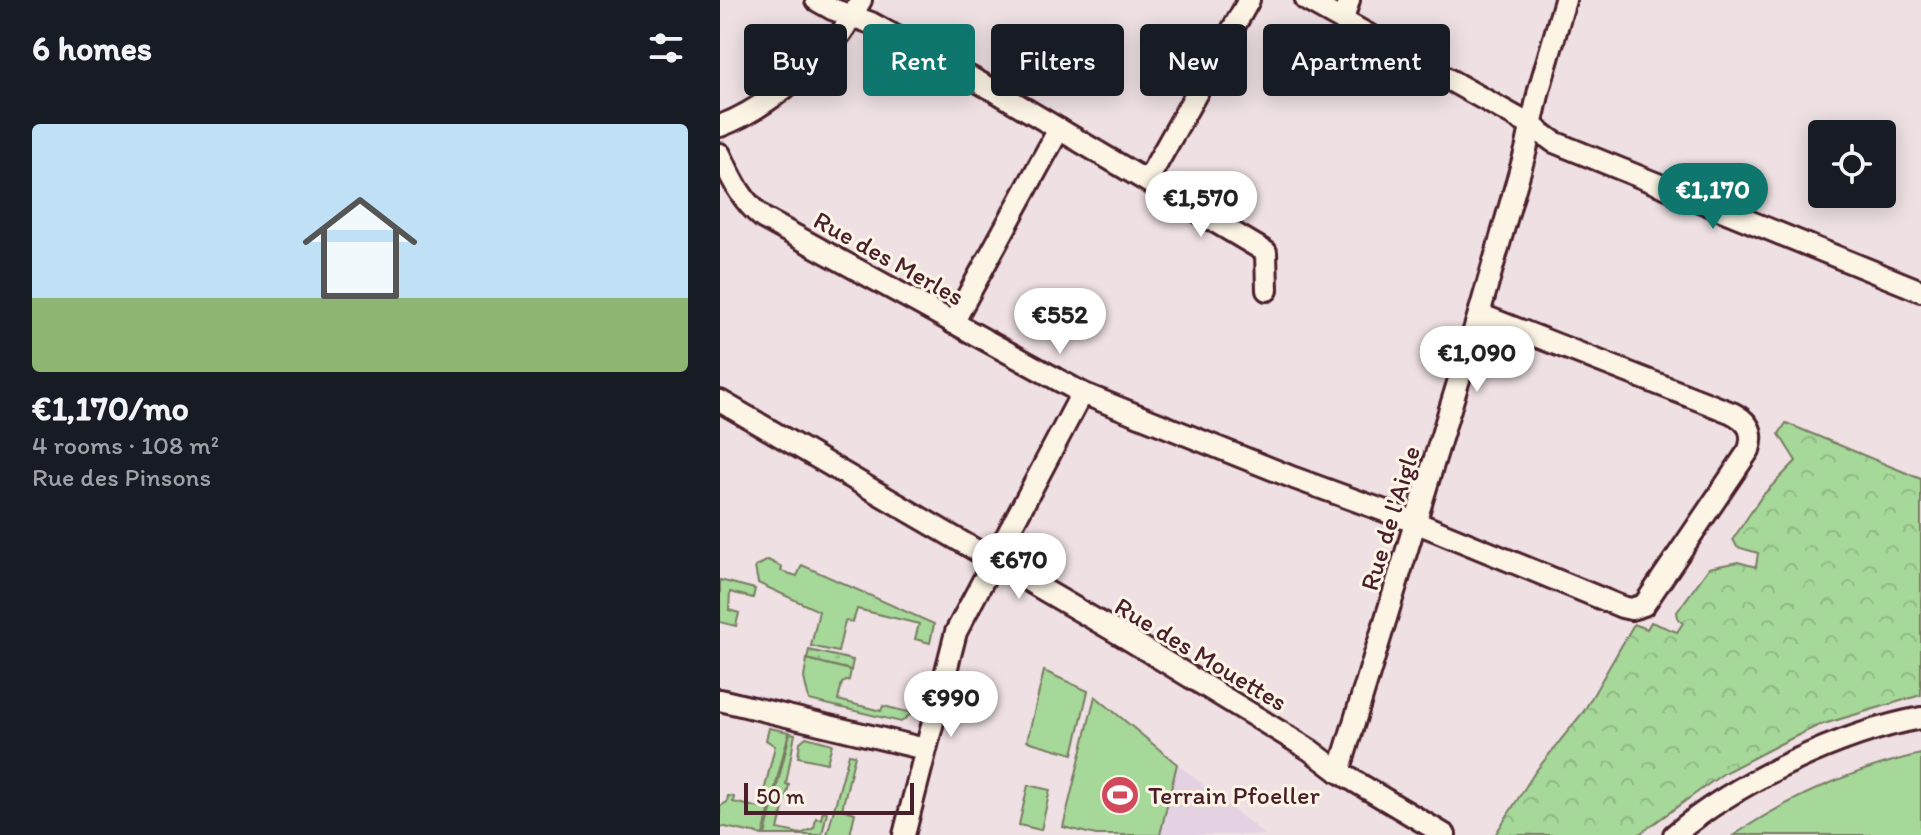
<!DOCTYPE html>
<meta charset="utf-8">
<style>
:root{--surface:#171b24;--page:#242831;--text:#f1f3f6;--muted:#9ea1a6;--accent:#0f766e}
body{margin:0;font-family:Itim,sans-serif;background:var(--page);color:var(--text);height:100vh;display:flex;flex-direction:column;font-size:30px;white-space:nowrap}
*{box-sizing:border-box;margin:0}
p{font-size:26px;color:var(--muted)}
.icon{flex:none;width:44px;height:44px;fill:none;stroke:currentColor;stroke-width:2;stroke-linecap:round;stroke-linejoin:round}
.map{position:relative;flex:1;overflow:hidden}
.drawer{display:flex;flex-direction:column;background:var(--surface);width:720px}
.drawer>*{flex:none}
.guide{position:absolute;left:24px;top:24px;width:760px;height:72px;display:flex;gap:16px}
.fabs{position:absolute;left:1088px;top:120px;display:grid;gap:16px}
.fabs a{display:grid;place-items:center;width:88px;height:88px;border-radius:8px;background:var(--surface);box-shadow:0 4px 20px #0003;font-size:40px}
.scale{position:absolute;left:24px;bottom:20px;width:170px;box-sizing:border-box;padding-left:8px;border:4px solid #4a1f2b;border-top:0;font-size:22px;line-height:28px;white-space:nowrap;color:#4a1f2b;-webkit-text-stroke:6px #fcf5e5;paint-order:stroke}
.price{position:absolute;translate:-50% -68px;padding:0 18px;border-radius:28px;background:#fff;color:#222;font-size:26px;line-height:52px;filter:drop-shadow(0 2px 4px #0008)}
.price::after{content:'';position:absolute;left:50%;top:48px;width:24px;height:18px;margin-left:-12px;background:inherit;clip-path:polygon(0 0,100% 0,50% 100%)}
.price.active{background:var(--accent);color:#fff}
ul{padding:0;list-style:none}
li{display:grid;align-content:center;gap:16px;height:424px;padding:0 32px}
li span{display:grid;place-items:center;height:248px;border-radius:8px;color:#555}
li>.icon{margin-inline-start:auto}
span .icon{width:144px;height:144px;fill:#fffc;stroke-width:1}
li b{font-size:34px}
h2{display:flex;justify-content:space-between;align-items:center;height:96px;padding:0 32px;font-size:34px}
.tag{padding:0 28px;border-radius:8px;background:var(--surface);box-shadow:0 4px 20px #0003;font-size:28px;line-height:72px}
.tag.active{background:var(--accent);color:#fff}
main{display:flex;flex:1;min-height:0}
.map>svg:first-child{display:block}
.built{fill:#e4d2e2}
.grass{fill:#a5d899;stroke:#787c62;stroke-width:2}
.forest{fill:url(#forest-crowns);stroke:#787c62;stroke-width:2}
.garden{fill:url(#garden-dots);stroke:#787c62;stroke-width:2}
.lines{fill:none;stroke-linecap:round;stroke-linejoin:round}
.street-casing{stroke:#4a1f2b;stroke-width:26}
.street{stroke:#fcf5e5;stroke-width:20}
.labels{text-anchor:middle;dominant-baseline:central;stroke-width:6;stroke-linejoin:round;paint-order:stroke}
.street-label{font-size:26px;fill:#4a1f2b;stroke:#fcf5e5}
.poi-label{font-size:26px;fill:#4a1f2b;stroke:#fcf5e5;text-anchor:start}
</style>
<main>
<section class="drawer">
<h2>6 homes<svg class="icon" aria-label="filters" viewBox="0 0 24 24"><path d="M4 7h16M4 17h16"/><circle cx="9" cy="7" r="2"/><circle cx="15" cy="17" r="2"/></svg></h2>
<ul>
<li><span style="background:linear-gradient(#bfe0f5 70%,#8fb573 0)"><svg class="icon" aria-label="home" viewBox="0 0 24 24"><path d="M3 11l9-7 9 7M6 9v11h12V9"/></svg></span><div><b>€1,170/mo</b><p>4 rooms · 108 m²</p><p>Rue des Pinsons</p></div></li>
</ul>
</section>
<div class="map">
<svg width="1201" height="835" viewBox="0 0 1201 835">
<defs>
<pattern id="forest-crowns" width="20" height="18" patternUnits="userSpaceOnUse" patternTransform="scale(2)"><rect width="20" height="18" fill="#a5d899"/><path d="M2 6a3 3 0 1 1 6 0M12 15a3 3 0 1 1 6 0" fill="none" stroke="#90b984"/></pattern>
<pattern id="garden-dots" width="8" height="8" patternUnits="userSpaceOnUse" patternTransform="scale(2)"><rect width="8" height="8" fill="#a5d899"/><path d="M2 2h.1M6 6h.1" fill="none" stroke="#90b984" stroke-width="1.8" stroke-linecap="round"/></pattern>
</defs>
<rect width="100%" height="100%" fill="#eee0e3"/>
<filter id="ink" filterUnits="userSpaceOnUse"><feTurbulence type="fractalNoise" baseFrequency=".0125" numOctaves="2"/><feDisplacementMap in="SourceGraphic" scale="16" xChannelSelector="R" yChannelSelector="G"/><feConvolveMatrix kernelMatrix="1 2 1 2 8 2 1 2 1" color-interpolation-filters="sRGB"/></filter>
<g filter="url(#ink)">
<!-- built -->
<path class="built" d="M457 764 544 834V835H440Z"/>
<!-- grass -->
<g class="grass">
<path d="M48 560 62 567 61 571 77 576 82 565 214 624 210 643 195 639 199 624 137 609 133 622 125 621 118 652 91 646 99 611 38 583 35 567Z"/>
<path d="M0 580 35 589 33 598 10 592 9 610 19 613 16 626 0 622Z"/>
<path d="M87 659 131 670 129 680 122 683 118 700 161 711 163 706 192 713 181 722 89 700 84 678Z"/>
<path d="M324 671 368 691 353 754 307 741Z"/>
<path d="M375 696 457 764 440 835H376L343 827Z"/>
<path d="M49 728 69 732 43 835 0 826V806L7 802 8 796 14 797 13 802 40 808 55 746 46 740Z"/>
<path d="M70 733 75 734 66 784 69 785 58 829 81 834 94 828 96 818 101 819 103 811 107 812 102 835H45Z"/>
<path d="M86 737 112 744 107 763 78 757 80 742Z"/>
<path d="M129 754 135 755 122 809 135 813 130 835H107Z"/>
<path d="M1201 754V835H1014C1071 797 1133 769 1201 754Z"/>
<path d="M308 785 330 790 321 830 299 825Z"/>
</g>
<!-- forest -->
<path class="forest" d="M1066 423 1201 479V695L1097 726 1060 744 1004 773 918 835H775L815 772 864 711 914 624 927 629 931 622 957 632 963 623 958 618 957 612 989 568 1018 562 1036 567 1038 553 1017 547 1013 539 1042 496 1076 461 1059 434Z"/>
<!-- garden -->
<path class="garden" d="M89 650 133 660 131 670 87 659Z"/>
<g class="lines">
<defs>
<g id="street">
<path d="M96 0 112 9 151 23 275 91 546 252 547 290"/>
<path d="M586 0 812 126 834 142 1201 291"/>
<path d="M623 20 629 0"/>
<path d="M0 126C41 111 90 71 118 37 127 26 134 12 141 0"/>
<path d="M0 154C12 179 21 200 43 218L362 393 574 478 695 522 902 607 911 609 924 605 1029 450C1035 432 1028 421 1012 413L759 314"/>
<path d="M427 181 529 0"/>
<path d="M233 323 339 129"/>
<path d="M0 401 403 636 590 750 619 772 725 835"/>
<path d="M0 700 205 749"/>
<path d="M619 772 759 314 806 150 819 90 845 0"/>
<path d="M184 835 236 632 362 393"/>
<path d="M954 835C1016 782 1121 733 1201 718"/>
</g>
</defs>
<!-- street casing -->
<use href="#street" class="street-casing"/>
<!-- street -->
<use href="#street" class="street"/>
</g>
</g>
<!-- icons -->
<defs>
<symbol id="stadium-disc" viewBox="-11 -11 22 22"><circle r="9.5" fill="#d1495b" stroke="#fcf5e5"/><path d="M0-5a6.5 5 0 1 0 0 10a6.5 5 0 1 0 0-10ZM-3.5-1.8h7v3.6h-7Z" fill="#fff"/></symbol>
</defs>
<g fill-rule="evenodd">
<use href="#stadium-disc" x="378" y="773" width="44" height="44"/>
</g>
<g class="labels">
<!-- street labels -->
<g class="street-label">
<text transform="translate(169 258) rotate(29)">Rue des Merles</text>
<text transform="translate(670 518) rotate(-73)">Rue de l'Aigle</text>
<text transform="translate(481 654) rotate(31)">Rue des Mouettes</text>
</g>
<!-- poi labels -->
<g class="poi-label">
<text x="428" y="795">Terrain Pfoeller</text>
</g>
</g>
</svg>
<div class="fabs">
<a><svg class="icon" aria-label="locate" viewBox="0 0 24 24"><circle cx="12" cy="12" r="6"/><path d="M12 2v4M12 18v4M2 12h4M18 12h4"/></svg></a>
</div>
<div class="scale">50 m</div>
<b class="price active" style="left:993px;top:231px">€1,170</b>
<b class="price" style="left:481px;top:239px">€1,570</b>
<b class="price" style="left:340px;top:356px">€552</b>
<b class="price" style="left:757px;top:394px">€1,090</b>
<b class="price" style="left:299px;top:601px">€670</b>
<b class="price" style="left:231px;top:739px">€990</b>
<div class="guide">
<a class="tag">Buy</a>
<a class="tag active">Rent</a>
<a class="tag">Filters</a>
<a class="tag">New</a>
<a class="tag">Apartment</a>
</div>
</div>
</main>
